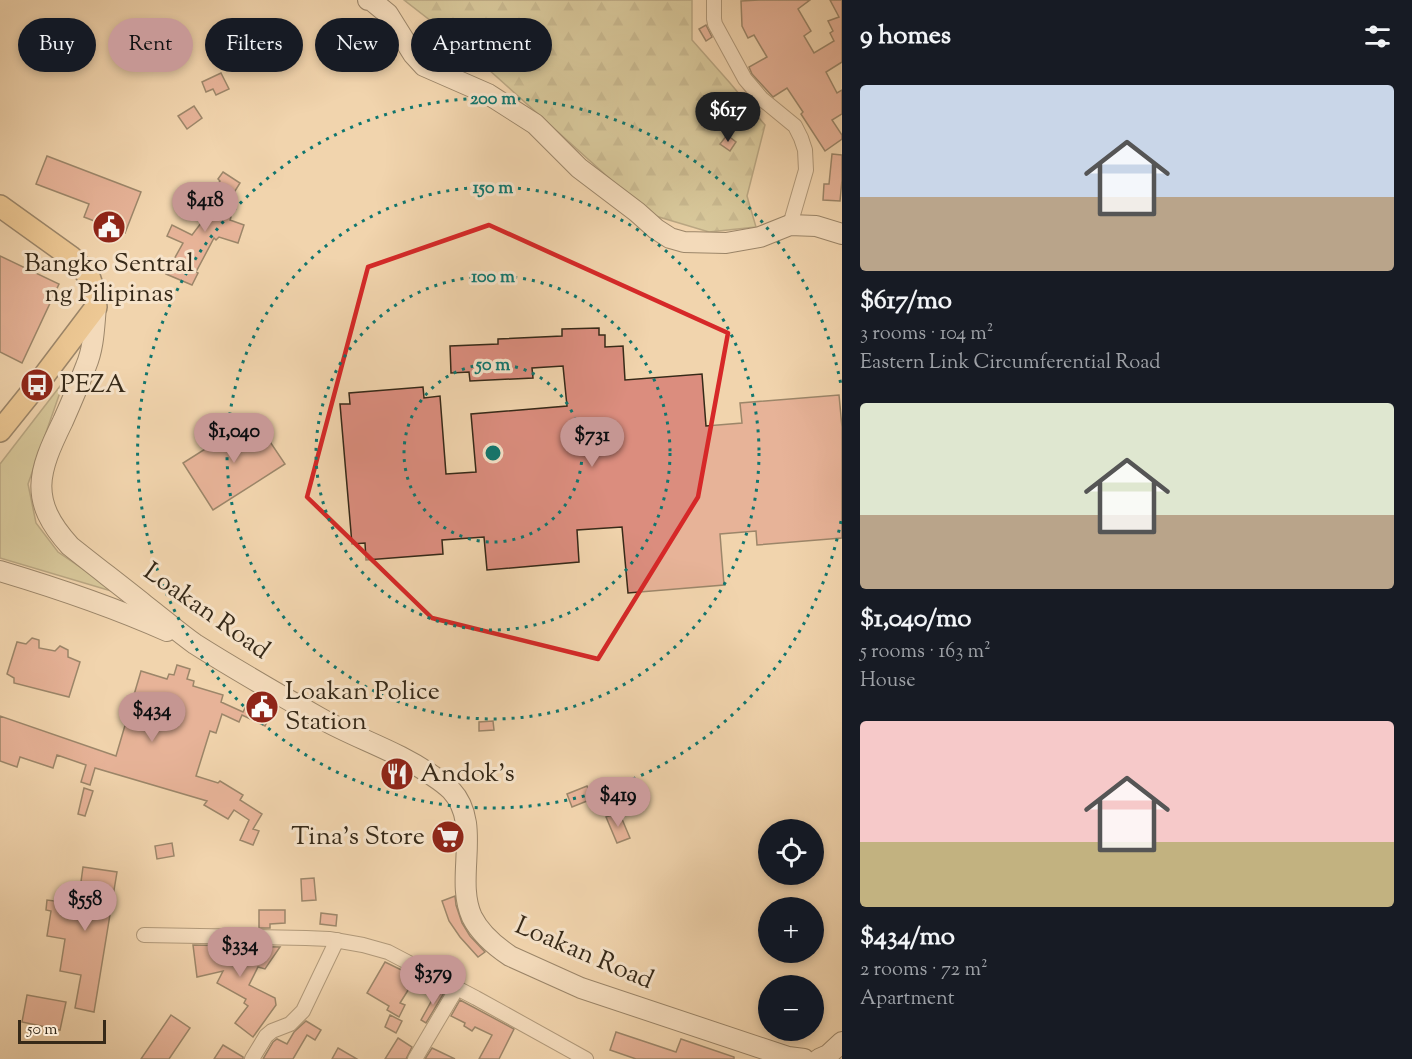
<!DOCTYPE html>
<meta charset="utf-8">
<style>
:root{--surface:#171b24;--page:#242831;--text:#f1f3f6;--muted:#9ea1a6;--accent:#c59692}
body{margin:0;font-family:"Sorts Mill Goudy",serif;background:var(--page);color:var(--text);height:100vh;display:flex;flex-direction:column;font-size:22px;white-space:nowrap}
*{box-sizing:border-box;margin:0}
p{font-size:20px;color:var(--muted)}
.icon{flex:none;width:33px;height:33px;fill:none;stroke:currentColor;stroke-width:2;stroke-linecap:round;stroke-linejoin:round}
.map{position:relative;flex:1;overflow:hidden}
.panel{display:flex;flex-direction:column;background:var(--surface);width:570px}
.panel>*{flex:none}
.banner{position:absolute;left:18px;top:18px;width:570px;height:54px;display:flex;gap:12px}
.fabs{position:absolute;left:758px;top:819px;display:grid;gap:12px}
.fabs a{display:grid;place-items:center;width:66px;height:66px;border-radius:50%;background:var(--surface);box-shadow:0 3px 9px #0003;font-size:30px}
.scale{position:absolute;left:18px;bottom:15px;width:88px;box-sizing:border-box;padding-left:6px;border:3px solid #362918;border-top:0;font-size:16px;line-height:21px;white-space:nowrap;color:#362918;-webkit-text-stroke:4px #f6e3ca;paint-order:stroke}
.price{position:absolute;translate:-50% -51px;padding:0 14px;border-radius:21px;background:var(--accent);color:#111;font-size:20px;line-height:39px;filter:drop-shadow(0 2px 3px #0008)}
.price::after{content:'';position:absolute;left:50%;top:36px;width:18px;height:14px;margin-left:-9px;background:inherit;clip-path:polygon(0 0,100% 0,50% 100%)}
.price.active{background:#222;color:#fff}
ul{padding:0;list-style:none}
li{display:grid;align-content:center;gap:12px;height:318px;padding:0 18px}
li span{display:grid;place-items:center;height:186px;border-radius:6px;color:#555}
li>.icon{margin-inline-start:auto}
span .icon{width:108px;height:108px;fill:#fffc;stroke-width:1}
li b{font-size:26px}
h2{display:flex;justify-content:space-between;align-items:center;height:72px;padding:0 18px;font-size:26px}
.chip{padding:0 21px;border-radius:27px;background:var(--surface);box-shadow:0 3px 9px #0003;font-size:21px;line-height:54px}
.chip.active{background:var(--accent);color:#111}
main{display:flex;flex:1;min-height:0}
.map>svg:first-child{display:block}
.green{fill:#bcbc88;stroke:#797250;stroke-width:1.5}
.forest{fill:url(#forest-firs);stroke:#797250;stroke-width:1.5}
.building{fill:#db8d7e;stroke:#362918;stroke-width:1.5}
.lines{fill:none;stroke-linecap:round;stroke-linejoin:round}
.minor-casing{stroke:#65543d;stroke-width:16}
.secondary-casing{stroke:#362918;stroke-width:22}
.primary-casing{stroke:#362918;stroke-width:24}
.minor{stroke:#f6e3ca;stroke-width:14}
.secondary{stroke:#f6e3ca;stroke-width:20}
.primary{stroke:#e8ba76;stroke-width:21}
.marked{fill:none;stroke:#d62828;stroke-width:4.5;stroke-linejoin:round}
.ring{fill:none;stroke:#0f766e;stroke-width:3;stroke-dasharray:3 6}
.labels{text-anchor:middle;dominant-baseline:central;stroke-width:6;stroke-linejoin:round;paint-order:stroke}
.poi-label{font-size:26px;fill:#362918;stroke:#f6e3ca;text-anchor:start}
.street-label{font-size:26px;fill:#362918;stroke:#f6e3ca}
.centre{fill:#0f766e;stroke:#f6e3ca;stroke-width:3}
.ring-label{font-size:18px;text-anchor:middle;font-weight:bold;fill:#0f766e;stroke:#f6e3ca;stroke-width:6;stroke-linejoin:round;paint-order:stroke}
</style>
<main>
<div class="map">
<svg width="842" height="1059" viewBox="0 0 842 1059">
<defs>
<pattern id="forest-firs" width="22" height="20" patternUnits="userSpaceOnUse" patternTransform="scale(1.5)"><rect width="22" height="20" fill="#bcbc88"/><path d="M5 1l3.5 6h-7zM16 11l3.5 6h-7z" fill="#9a996e"/></pattern>
</defs>
<rect width="100%" height="100%" fill="#f1d4ad"/>
<filter id="stains"><feTurbulence type="fractalNoise" baseFrequency=".00333" numOctaves="4"/><feColorMatrix values="0 0 0 0 .2 0 0 0 0 .09 0 0 0 0 .02 0 0 0 .5 -.17"/></filter>
<radialGradient id="worn" r=".72"><stop offset=".6" stop-color="#630" stop-opacity="0"/><stop offset="1" stop-color="#630" stop-opacity=".3"/></radialGradient>
<!-- green -->
<path class="green" d="M64 381 28 484 36 523 58 552 118 593 0 558V464Z"/>
<!-- forest -->
<path class="forest" d="M404 0H692V40L730 83 765 125 747 196 756 227 709 232 649 214 458 42Z"/>
<!-- building -->
<g class="building">
<path d="M759 0H810L798 9 811 31 804 36 814 53 834 41 830 33 833 31 828 21 839 17 830 0H842V62L826 72 837 93 842 90V114L832 120 842 135V139L825 151 801 114 803 112 787 88 773 97 752 74 749 67 767 57 754 35 748 38 742 26 741 1Z"/>
<path d="M706 25 712 37 706 41 699 29Z"/>
<path d="M221 73 229 89 216 95 213 89 206 92 202 82Z"/>
<path d="M194 106 202 118 187 129 178 116Z"/>
<path d="M727 135 736 142 730 151 720 144Z"/>
<path d="M832 154 842 155V180L840 201 823 200 824 184H829Z"/>
<path d="M47 156 141 192 125 233 84 217 89 204 36 184Z"/>
<path d="M223 172 240 183 222 212 231 217 230 220 244 225 238 243 219 237 216 240 214 238 196 272 198 273 192 285 166 274 172 260 173 261 183 243 167 236 172 225 192 235 214 206 210 203 214 195 212 193 220 181 218 179Z"/>
<path d="M0 256 59 284 22 363 0 352Z"/>
<path d="M599 328V335H605V347L623 346 625 380 702 374 706 426 742 423 740 403 839 395 842 427V538L757 545 756 531 720 534 724 585 628 593 622 527 577 530 579 562 487 570 484 537 442 540 443 554 366 560 365 543 352 544 340 404H350L349 393 423 387 424 398 440 396 446 474 476 472 471 414 567 406 563 366 532 368 533 378 470 381 469 372 451 373 450 346 498 344V339L562 336V329Z"/>
<path d="M254 418 285 464 213 510 183 463Z"/>
<path d="M32 638 39 640V648L55 651 60 646 68 650V657L80 662 69 697 14 683V678L7 674 17 642 26 644Z"/>
<path d="M177 665 190 669 187 679 194 681 193 686 223 695 221 702 243 712 250 698 257 701 258 699 269 704 267 707 273 710 265 726 242 715 239 722 222 714 216 733 210 731 196 776 218 783 220 781 243 795 240 800 262 814 253 829 259 831 253 845 240 840 249 820 234 810 228 819 204 805 207 801 95 768 90 785 81 782 86 765 57 755 53 768 20 757 17 767 0 761V716L116 756 141 671 167 679 169 674 174 675Z"/>
<path d="M493 721 494 730 479 731V722Z"/>
<path d="M587 786 592 799 572 807 567 794Z"/>
<path d="M84 788 93 791 85 816 78 814Z"/>
<path d="M619 812 630 838 617 843 606 817Z"/>
<path d="M172 843 174 856 157 859 155 846Z"/>
<path d="M83 867 117 872 94 1012 75 1008 81 975 60 971 65 939 47 936 51 911 46 910 47 900 78 904Z"/>
<path d="M314 878 316 900 302 901 301 879Z"/>
<path d="M455 896 456 905 462 923 470 936 485 952 478 957 460 937 449 921 442 901Z"/>
<path d="M259 910H285V923L270 924V928H259Z"/>
<path d="M321 913 337 915 336 926 320 924Z"/>
<path d="M193 945 280 947 265 969 258 967 249 985 275 998 276 1005 253 1037 235 1023 248 1006 244 1003 246 999 217 983 223 971 197 977Z"/>
<path d="M385 962 414 976 410 983 412 984 400 1003 405 1005 399 1017 387 1010 389 1006 367 993Z"/>
<path d="M438 989 444 993 426 1023 421 1020Z"/>
<path d="M27 995 66 1002 60 1030 22 1022Z"/>
<path d="M460 1000 514 1029 499 1059H479L492 1035 475 1027 472 1031 464 1026 465 1023 451 1016Z"/>
<path d="M171 1015 190 1028 169 1059H141Z"/>
<path d="M390 1015 402 1021 396 1033 385 1027Z"/>
<path d="M306 1021 321 1030 315 1040 307 1035 293 1059H263L273 1042 277 1039 287 1044 294 1032Z"/>
<path d="M616 1032 676 1052 681 1039 734 1057V1059H636L610 1050Z"/>
<path d="M398 1038 412 1047 406 1059H385Z"/>
<path d="M223 1045 243 1057V1059H214Z"/>
<path d="M338 1048 357 1059H332Z"/>
<path d="M432 1048 455 1059H425Z"/>
</g>
<g class="lines">
<defs>
<g id="minor">
<path d="M714 0V19L715 24 745 79 762 99 795 126 801 138 805 150 806 170 790 225"/>
<path d="M144 935 306 938 329 939 363 945 388 952 476 998 586 1059"/>
<path d="M252 1059 266 1036 272 1031 290 1024 303 1011 337 940"/>
<path d="M415 1059 457 988"/>
</g>
<g id="secondary">
<path d="M368 0H371L388 14 413 54 424 66 488 94 535 124 579 168 637 212 656 229 670 238 684 242 726 243 760 237 790 225 816 226 842 234"/>
<path d="M96 307C94 327 94 347 86 366 79 384 71 403 63 421 38 472 28 500 70 546 95 566 120 585 145 605 162 618 178 632 195 644 236 670 278 694 320 718 357 739 398 751 433 776 439 780 446 785 451 790 483 824 454 878 472 917 480 933 495 946 510 956L581 988 788 1057 804 1059"/>
<path d="M0 571C57 588 113 607 167 631"/>
<path d="M819 1059 828 1055 842 1042"/>
</g>
<path id="primary" d="M0 206 71 257 83 269 90 279 93 288 96 307 37 385 0 431"/>
</defs>
<!-- minor casing -->
<use href="#minor" class="minor-casing"/>
<!-- secondary casing -->
<use href="#secondary" class="secondary-casing"/>
<!-- primary casing -->
<use href="#primary" class="primary-casing"/>
<!-- minor -->
<use href="#minor" class="minor"/>
<!-- secondary -->
<use href="#secondary" class="secondary"/>
<!-- primary -->
<use href="#primary" class="primary"/>
</g>
<!-- marked area -->
<path d="M0 0H842V1059H0ZM489 225 728 333 698 497 598 659 432 618 307 497 368 267Z" fill="#f1d4ad" fill-opacity=".55" fill-rule="evenodd"/>
<path class="marked" d="M489 225 728 333 698 497 598 659 432 618 307 497 368 267Z"/>
<!-- distance rings -->
<g class="ring">
<circle cx="493" cy="453" r="89"/>
<circle cx="493" cy="453" r="177"/>
<circle cx="493" cy="453" r="266"/>
<path d="M841 521A355 355 0 1 1 841 385"/>
</g>
<!-- icons -->
<defs>
<symbol id="civic-disc" viewBox="-11 -11 22 22"><circle r="9.5" fill="#8f2418" stroke="#f6e3ca"/><path d="M-.6-6.5H3V-4.5H.6V-3L4-1V1h2V6H-6V1h2V-1L-.6-3ZM-1.2 2.5V6h2.4V2.5Z" fill="#fff"/></symbol>
<symbol id="bus-disc" viewBox="-11 -11 22 22"><circle r="9.5" fill="#8f2418" stroke="#f6e3ca"/><path d="M-5-6H5V4H4V6H2V4H-2V6H-4V4H-5ZM-3.5-4V0h7V-4ZM-3.5 1.2v1.5H-2V1.2ZM2 1.2v1.5H3.5V1.2Z" fill="#fff"/></symbol>
<symbol id="restaurant-disc" viewBox="-11 -11 22 22"><circle r="9.5" fill="#8f2418" stroke="#f6e3ca"/><path d="M-5-6h1v4h1v-4h1v4h1v-4h1v5L-1.5 .5V6h-2V.5L-5-1ZM5-6V6H3V1.5H1.5Q1.5-4 5-6Z" fill="#fff"/></symbol>
<symbol id="supermarket-disc" viewBox="-11 -11 22 22"><circle r="9.5" fill="#8f2418" stroke="#f6e3ca"/><path d="M-6-5.5h2.5l.6 2H6L4.5 2H-2.5L-4.4-4H-6ZM-1.5 3.2a1.3 1.3 0 1 0 .1 0ZM3 3.2a1.3 1.3 0 1 0 .1 0Z" fill="#fff"/></symbol>
</defs>
<g fill-rule="evenodd">
<use href="#civic-disc" x="90" y="208" width="38" height="38"/>
<use href="#bus-disc" x="18" y="366" width="38" height="38"/>
<use href="#civic-disc" x="243" y="688" width="38" height="38"/>
<use href="#restaurant-disc" x="378" y="755" width="38" height="38"/>
<use href="#supermarket-disc" x="429" y="818" width="38" height="38"/>
</g>
<g class="labels">
<!-- poi labels -->
<g class="poi-label">
<text x="109" y="264" text-anchor="middle">Bangko Sentral<tspan x="109" dy="30">ng Pilipinas</tspan></text>
<text x="60" y="385">PEZA</text>
<text x="285" y="692">Loakan Police<tspan x="285" dy="30">Station</tspan></text>
<text x="420" y="774">Andok's</text>
<text x="425" y="837" text-anchor="end">Tina's Store</text>
</g>
<!-- street labels -->
<g class="street-label">
<text transform="translate(206 612) rotate(35)">Loakan Road</text>
<text transform="translate(584 954) rotate(23)">Loakan Road</text>
</g>
</g>
<circle cx="493" cy="453" r="9" class="centre"/>
<g class="ring-label">
<text x="493" y="104">200 m</text>
<text x="493" y="193">150 m</text>
<text x="493" y="282">100 m</text>
<text x="493" y="370">50 m</text>
</g>
<rect width="100%" height="100%" filter="url(#stains)"/>
<rect width="100%" height="100%" fill="url(#worn)"/>
</svg>
<div class="fabs">
<a><svg class="icon" aria-label="locate" viewBox="0 0 24 24"><circle cx="12" cy="12" r="6"/><path d="M12 2v4M12 18v4M2 12h4M18 12h4"/></svg></a>
<a>+</a>
<a>−</a>
</div>
<div class="scale">50 m</div>
<b class="price active" style="left:728px;top:143px">$617</b>
<b class="price" style="left:205px;top:233px">$418</b>
<b class="price" style="left:234px;top:464px">$1,040</b>
<b class="price" style="left:592px;top:468px">$731</b>
<b class="price" style="left:152px;top:743px">$434</b>
<b class="price" style="left:618px;top:828px">$419</b>
<b class="price" style="left:85px;top:932px">$558</b>
<b class="price" style="left:240px;top:978px">$334</b>
<b class="price" style="left:433px;top:1006px">$379</b>
<div class="banner">
<a class="chip">Buy</a>
<a class="chip active">Rent</a>
<a class="chip">Filters</a>
<a class="chip">New</a>
<a class="chip">Apartment</a>
</div>
</div>
<section class="panel">
<h2>9 homes<svg class="icon" aria-label="filters" viewBox="0 0 24 24"><path d="M4 7h16M4 17h16"/><circle cx="9" cy="7" r="2"/><circle cx="15" cy="17" r="2"/></svg></h2>
<ul>
<li><span style="background:linear-gradient(#c9d6e8 60%,#b9a48a 0)"><svg class="icon" aria-label="home" viewBox="0 0 24 24"><path d="M3 11l9-7 9 7M6 9v11h12V9"/></svg></span><div><b>$617/mo</b><p>3 rooms · 104 m²</p><p>Eastern Link Circumferential Road</p></div></li>
<li><span style="background:linear-gradient(#dfe7d0 60%,#b9a48a 0)"><svg class="icon" aria-label="home" viewBox="0 0 24 24"><path d="M3 11l9-7 9 7M6 9v11h12V9"/></svg></span><div><b>$1,040/mo</b><p>5 rooms · 163 m²</p><p>House</p></div></li>
<li><span style="background:linear-gradient(#f6c9c9 65%,#c2b280 0)"><svg class="icon" aria-label="home" viewBox="0 0 24 24"><path d="M3 11l9-7 9 7M6 9v11h12V9"/></svg></span><div><b>$434/mo</b><p>2 rooms · 72 m²</p><p>Apartment</p></div></li>
</ul>
</section>
</main>
